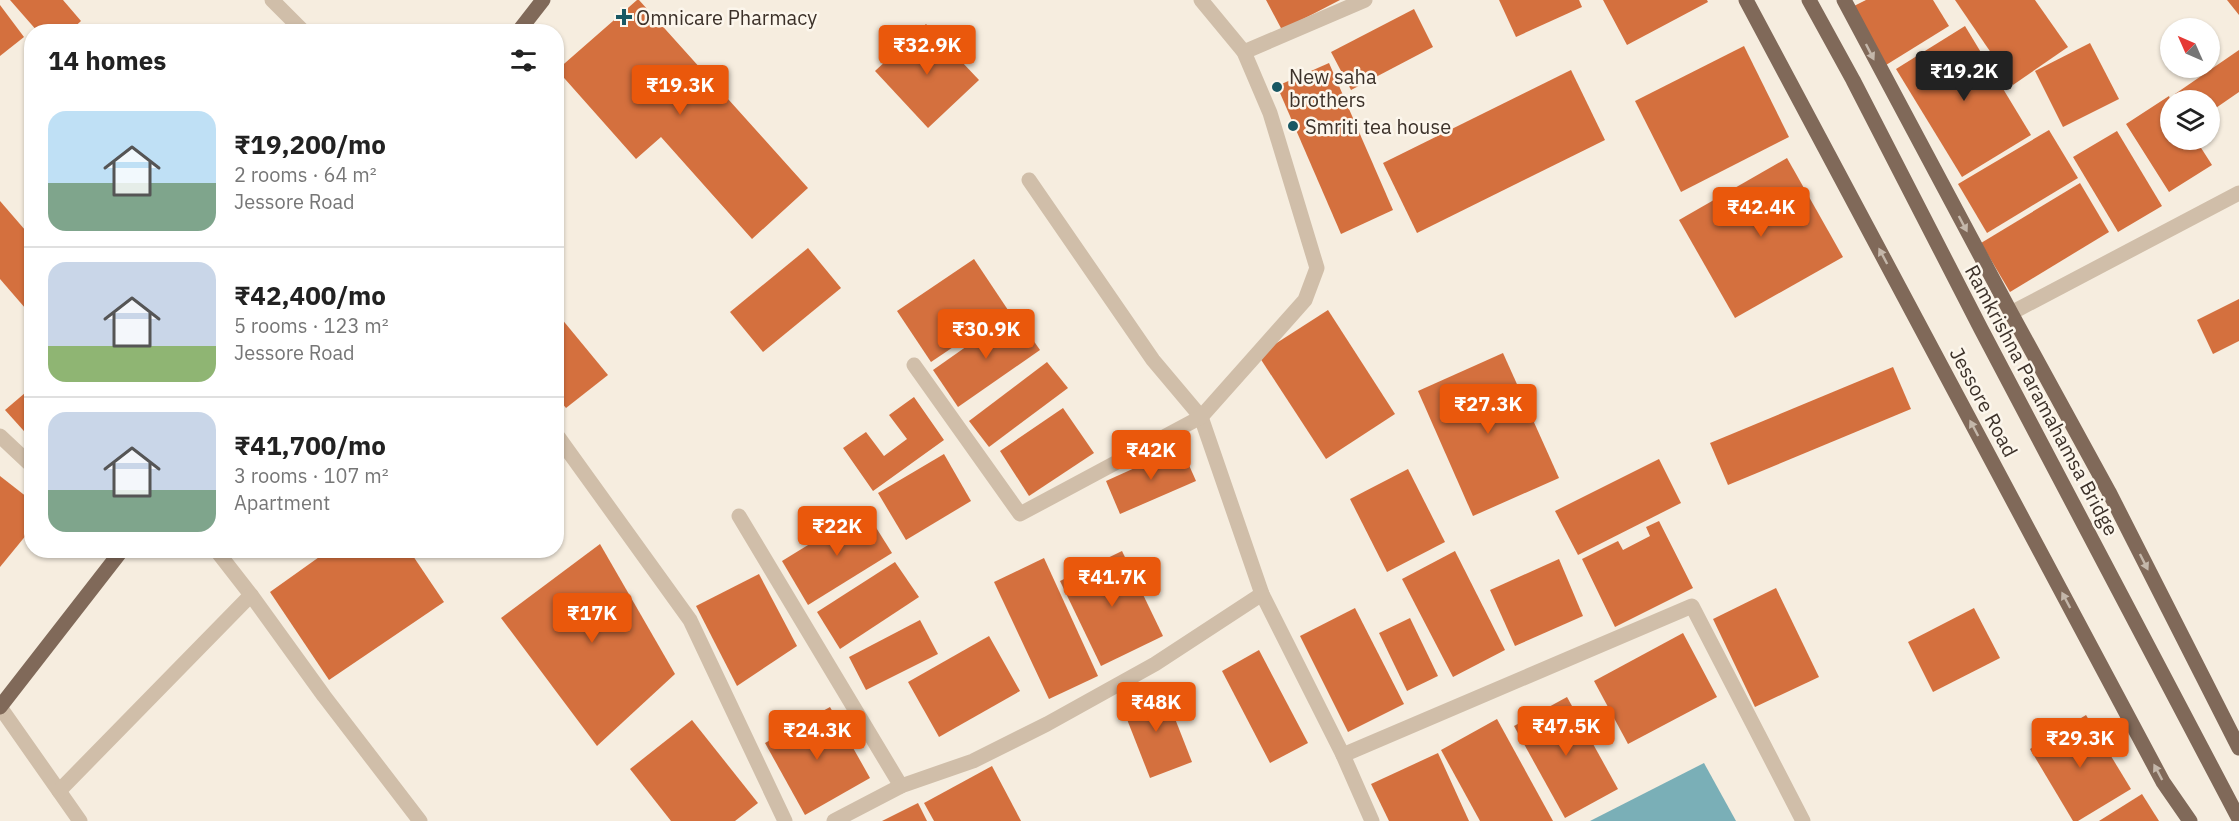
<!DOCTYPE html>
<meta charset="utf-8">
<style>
:root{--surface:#fff;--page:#f2f2f2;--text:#222;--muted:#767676;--line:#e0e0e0;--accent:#ea580c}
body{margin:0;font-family:"IBM Plex Sans",sans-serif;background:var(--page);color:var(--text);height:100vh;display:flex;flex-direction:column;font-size:22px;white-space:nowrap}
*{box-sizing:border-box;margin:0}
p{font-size:20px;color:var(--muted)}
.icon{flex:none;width:33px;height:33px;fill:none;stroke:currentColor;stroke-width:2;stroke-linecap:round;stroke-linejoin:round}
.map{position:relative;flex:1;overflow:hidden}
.panel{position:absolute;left:24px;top:24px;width:540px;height:534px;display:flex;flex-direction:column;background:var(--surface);border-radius:24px;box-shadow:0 2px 4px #0004}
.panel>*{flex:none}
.needle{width:39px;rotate:315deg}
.controls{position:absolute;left:2160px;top:18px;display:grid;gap:12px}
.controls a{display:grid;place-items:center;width:60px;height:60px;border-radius:50%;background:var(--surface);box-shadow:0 2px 4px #0004;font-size:30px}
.price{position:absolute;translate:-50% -51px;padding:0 14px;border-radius:6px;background:var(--accent);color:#fff;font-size:20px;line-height:39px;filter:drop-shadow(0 2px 3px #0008)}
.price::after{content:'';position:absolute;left:50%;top:36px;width:18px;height:14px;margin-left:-9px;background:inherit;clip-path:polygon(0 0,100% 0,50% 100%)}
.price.selected{background:#222;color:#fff}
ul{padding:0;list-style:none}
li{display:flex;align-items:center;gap:18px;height:150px;padding:0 24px}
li+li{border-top:2px solid var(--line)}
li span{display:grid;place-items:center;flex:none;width:168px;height:120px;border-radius:18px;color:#555}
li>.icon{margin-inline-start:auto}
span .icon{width:72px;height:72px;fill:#fffc;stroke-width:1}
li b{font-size:26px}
h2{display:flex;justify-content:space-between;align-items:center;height:72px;padding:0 24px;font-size:26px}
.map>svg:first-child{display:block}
.water{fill:#7aafb7}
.building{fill:#d4703e}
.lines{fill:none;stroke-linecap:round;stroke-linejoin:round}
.lane{stroke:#d0bea9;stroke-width:15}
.street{stroke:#d0bea9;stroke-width:15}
.primary{stroke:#806959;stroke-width:15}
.oneway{fill:#c4b7aa}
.poi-dot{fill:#195864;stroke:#fcf6ec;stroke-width:2}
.labels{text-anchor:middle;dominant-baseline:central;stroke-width:5;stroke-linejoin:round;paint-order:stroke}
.poi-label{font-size:20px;fill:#3c3129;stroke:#fcf6ec;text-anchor:start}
.street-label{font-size:20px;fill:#3c3129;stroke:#fcf6ec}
</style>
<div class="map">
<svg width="2239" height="821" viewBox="0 0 2239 821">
<rect width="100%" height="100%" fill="#f6eddf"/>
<!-- water -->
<path class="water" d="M1704 763 1736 821H1590Z"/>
<!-- building -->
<g class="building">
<path d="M10 0H63L81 21 69 32H38Z"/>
<path d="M637 0H639L808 188 752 239 661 137 636 159 557 70Z"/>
<path d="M1266 0H1340L1282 30Z"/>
<path d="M1499 0H1579L1582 7 1516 37Z"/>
<path d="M1603 0H1707L1708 2 1627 45Z"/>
<path d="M1866 0H1933L1949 26 1886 65 1854 6Z"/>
<path d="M1955 0H2035L2068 47 2013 85Z"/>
<path d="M2227 0H2239V15Z"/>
<path d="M0 5 24 37 0 56Z"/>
<path d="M1414 9 1433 47 1351 90 1331 52Z"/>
<path d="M926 24 979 80 928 128 875 71Z"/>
<path d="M1965 26 2031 135 1962 177 1896 69Z"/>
<path d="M2090 43 2119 99 2063 127 2035 71Z"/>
<path d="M1744 46 1789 137 1681 192 1635 101Z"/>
<path d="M2239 50V92L2210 112V100H2179L2175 94Z"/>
<path d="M1329 63 1393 210 1341 234 1277 86Z"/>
<path d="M1571 70 1605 140 1417 233 1383 163Z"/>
<path d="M2169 96 2170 99V140H2196L2212 165 2169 192 2126 124Z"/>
<path d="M2049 130 2078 178 1987 233 1958 184Z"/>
<path d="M2117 131 2162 206 2118 232 2073 157Z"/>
<path d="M1787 158 1843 257 1735 318 1679 220Z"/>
<path d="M2080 183 2109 232 2010 292 1981 243Z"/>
<path d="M0 201 32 238V316L0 279Z"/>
<path d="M808 248 841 288 763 352 730 312Z"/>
<path d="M974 259 1008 310 931 362 897 311Z"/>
<path d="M2239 299V341L2213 354 2197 320Z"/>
<path d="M1328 310 1395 414 1326 459 1258 355Z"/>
<path d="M556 312 608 375 566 408 556 396Z"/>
<path d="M1014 313 1040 350 958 407 933 370Z"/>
<path d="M1503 353 1559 478 1473 516 1418 391Z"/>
<path d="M1047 362 1068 388 989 447 969 421Z"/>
<path d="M1893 367 1911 409 1728 485 1710 443Z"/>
<path d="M32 387V440L5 410Z"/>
<path d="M914 397 944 440 873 491 843 448 866 432 884 456 907 439 889 415Z"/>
<path d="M1063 408 1094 453 1029 496 1000 451Z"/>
<path d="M1181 447 1196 481 1120 514 1106 481Z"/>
<path d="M944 454 971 501 906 540 878 493Z"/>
<path d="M1659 459 1681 503 1578 555 1555 511Z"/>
<path d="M1408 469 1445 542 1387 572 1350 499Z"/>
<path d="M0 476 32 501V528L0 567Z"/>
<path d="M865 510 892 553 808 605 782 561Z"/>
<path d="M1659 521 1693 588 1615 627 1582 559 1618 541 1623 550 1650 536 1646 527Z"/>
<path d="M600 544 675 674 597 746 501 618Z"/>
<path d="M329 550H409L444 602 329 680 270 592Z"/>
<path d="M1122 551 1163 636 1101 666 1060 581Z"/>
<path d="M1455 551 1505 650 1453 677 1402 579Z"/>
<path d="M1044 558 1098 676 1049 699 994 582Z"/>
<path d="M1559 559 1583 616 1515 646 1490 590Z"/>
<path d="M895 562 919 597 840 649 817 612Z"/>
<path d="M759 574 797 646 737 686 696 606Z"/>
<path d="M1776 588 1819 677 1755 707 1713 619Z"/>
<path d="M1355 608 1404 704 1348 732 1300 636Z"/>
<path d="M1974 608 2000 658 1933 692 1908 642Z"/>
<path d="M1410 618 1438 676 1407 691 1379 633Z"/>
<path d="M920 620 938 654 866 690 849 657Z"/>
<path d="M1683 633 1717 697 1628 744 1594 681Z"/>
<path d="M989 636 1020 691 939 737 908 682Z"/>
<path d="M1259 650 1308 743 1270 763 1222 671Z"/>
<path d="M1163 688 1192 762 1150 778 1121 704Z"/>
<path d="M1567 697 1618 789 1565 818 1514 726Z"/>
<path d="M830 707 870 778 805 815 765 743Z"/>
<path d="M2086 715 2131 789 2078 821H2073L2030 749Z"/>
<path d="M1497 719 1553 821H1480L1441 750Z"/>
<path d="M692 720 758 803 735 821H671L630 769Z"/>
<path d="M1438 753 1469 821H1389L1371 784Z"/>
<path d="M992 766 1021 821H934L924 803Z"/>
<path d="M2142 794 2159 821H2099Z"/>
<path d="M918 803 927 821H882Z"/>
</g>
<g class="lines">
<!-- lane -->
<path class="lane" d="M0 436 32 466"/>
<!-- street -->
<g class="street">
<path d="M272 0 304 32"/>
<path d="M1244 52 1365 0"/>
<path d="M1029 180 1153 360 1201 417 1262 594 1343 755 1372 821"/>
<path d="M2011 313 2239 193"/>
<path d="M914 365 1020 514 1201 417 1305 300 1317 268 1270 113 1244 52 1201 0"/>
<path d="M556 434 690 620 785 821"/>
<path d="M739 516 901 786"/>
<path d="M216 550 251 595"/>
<path d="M0 707 80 821"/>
<path d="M1343 755 1692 606 1803 821"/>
<path d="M59 791 251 595 324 696 420 821"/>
<path d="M834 821 901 786 973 761 1047 724 1155 664 1262 594"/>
</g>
<!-- primary -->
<g class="primary">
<path d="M1746 0 2163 782 2190 821"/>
<path d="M1809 0 1853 80 1981 329 2239 819"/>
<path d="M1844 0 2011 313 2109 492 2239 748"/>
<path d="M518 32 543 0"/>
<path d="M0 707 122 550"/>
</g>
</g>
<!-- one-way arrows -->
<defs><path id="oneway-solid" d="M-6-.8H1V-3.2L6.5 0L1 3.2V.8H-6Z" transform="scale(1.5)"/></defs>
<g class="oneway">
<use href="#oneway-solid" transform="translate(1870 52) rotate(63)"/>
<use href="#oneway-solid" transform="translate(1963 224) rotate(62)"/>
<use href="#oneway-solid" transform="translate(1883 256) rotate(-118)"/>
<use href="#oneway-solid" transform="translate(1974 428) rotate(-118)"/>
<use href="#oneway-solid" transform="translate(2144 562) rotate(63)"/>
<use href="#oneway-solid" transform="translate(2066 600) rotate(-118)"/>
<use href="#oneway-solid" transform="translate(2158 772) rotate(-118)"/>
</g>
<!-- markers -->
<g class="poi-dot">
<path d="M621 8h6v6h6v6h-6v6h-6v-6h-6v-6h6z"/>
<circle cx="1277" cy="87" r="6"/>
<circle cx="1293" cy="126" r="6"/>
</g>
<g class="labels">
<!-- poi labels -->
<g class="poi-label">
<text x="636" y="17">Omnicare Pharmacy</text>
<text x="1289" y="76">New saha<tspan x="1289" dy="23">brothers</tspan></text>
<text x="1305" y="126">Smriti tea house</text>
</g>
<!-- street labels -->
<g class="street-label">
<text transform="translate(2042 400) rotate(62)">Ramkrishna Paramahamsa Bridge</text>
<text transform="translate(1984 402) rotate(62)">Jessore Road</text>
</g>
</g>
</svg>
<div class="controls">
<a><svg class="needle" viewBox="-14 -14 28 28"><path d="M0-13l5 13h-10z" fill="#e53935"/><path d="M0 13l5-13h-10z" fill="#767676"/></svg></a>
<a><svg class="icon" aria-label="layers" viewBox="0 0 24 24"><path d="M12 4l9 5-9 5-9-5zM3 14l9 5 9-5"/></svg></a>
</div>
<b class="price" style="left:927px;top:76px">₹32.9K</b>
<b class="price selected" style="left:1964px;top:102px">₹19.2K</b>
<b class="price" style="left:680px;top:116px">₹19.3K</b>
<b class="price" style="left:1761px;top:238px">₹42.4K</b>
<b class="price" style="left:986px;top:360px">₹30.9K</b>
<b class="price" style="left:1488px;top:435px">₹27.3K</b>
<b class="price" style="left:1151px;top:481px">₹42K</b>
<b class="price" style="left:837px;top:557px">₹22K</b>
<b class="price" style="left:1112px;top:608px">₹41.7K</b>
<b class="price" style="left:592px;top:644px">₹17K</b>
<b class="price" style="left:1156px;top:733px">₹48K</b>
<b class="price" style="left:1566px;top:757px">₹47.5K</b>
<b class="price" style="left:817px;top:761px">₹24.3K</b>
<b class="price" style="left:2080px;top:769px">₹29.3K</b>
<section class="panel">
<h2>14 homes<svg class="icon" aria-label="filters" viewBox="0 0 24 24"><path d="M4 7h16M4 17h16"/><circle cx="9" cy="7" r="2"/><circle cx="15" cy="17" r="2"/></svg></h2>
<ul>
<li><span style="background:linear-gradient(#bfe0f5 60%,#7fa58c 0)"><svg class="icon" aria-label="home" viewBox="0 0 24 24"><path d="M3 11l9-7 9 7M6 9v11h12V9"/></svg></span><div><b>₹19,200/mo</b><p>2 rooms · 64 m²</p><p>Jessore Road</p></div></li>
<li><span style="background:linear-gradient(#c9d6e8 70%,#8fb573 0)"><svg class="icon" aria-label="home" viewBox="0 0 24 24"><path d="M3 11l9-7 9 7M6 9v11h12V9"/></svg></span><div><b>₹42,400/mo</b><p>5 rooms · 123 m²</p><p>Jessore Road</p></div></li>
<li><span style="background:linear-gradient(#c9d6e8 65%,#7fa58c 0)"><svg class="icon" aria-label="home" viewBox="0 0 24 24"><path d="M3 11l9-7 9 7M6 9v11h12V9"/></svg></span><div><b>₹41,700/mo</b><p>3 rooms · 107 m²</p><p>Apartment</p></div></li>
</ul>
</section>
</div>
